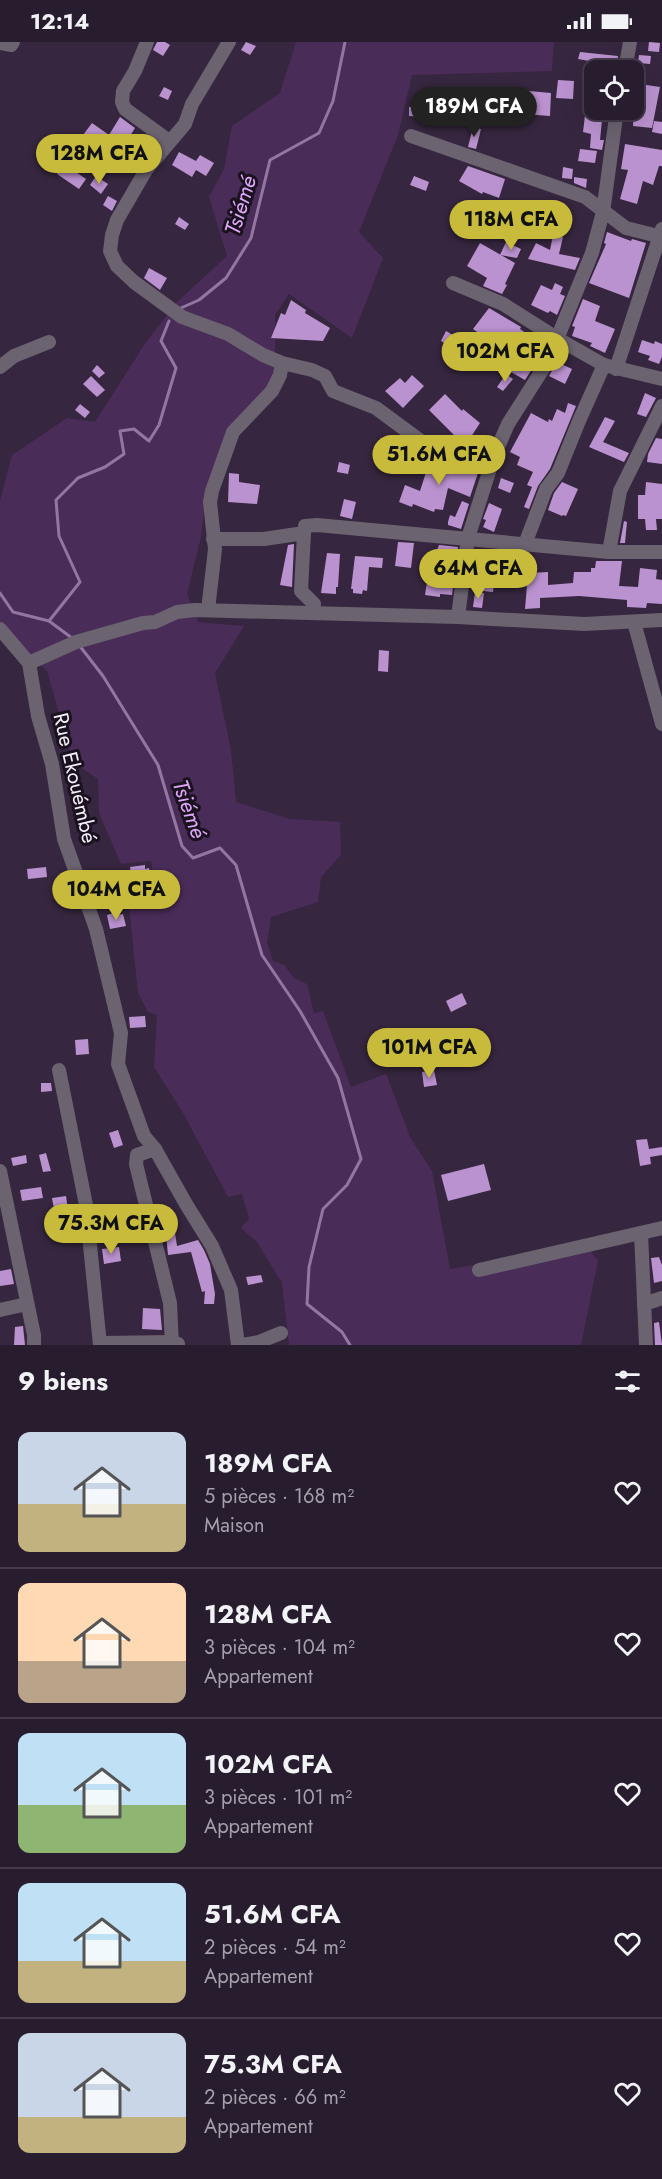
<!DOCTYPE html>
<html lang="fr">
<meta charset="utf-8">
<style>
:root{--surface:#281c2f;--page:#302537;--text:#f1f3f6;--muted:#a5a1aa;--line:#443a4b;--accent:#c8bb3b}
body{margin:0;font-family:Jost,sans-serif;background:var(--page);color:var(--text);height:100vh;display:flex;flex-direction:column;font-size:22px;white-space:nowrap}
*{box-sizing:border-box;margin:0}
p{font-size:20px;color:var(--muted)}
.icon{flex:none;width:33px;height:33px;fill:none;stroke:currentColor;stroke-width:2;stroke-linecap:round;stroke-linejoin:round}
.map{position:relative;height:1303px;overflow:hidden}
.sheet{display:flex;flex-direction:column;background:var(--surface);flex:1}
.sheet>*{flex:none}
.fabs{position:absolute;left:584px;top:18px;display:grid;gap:12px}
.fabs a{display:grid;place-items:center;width:60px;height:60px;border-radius:12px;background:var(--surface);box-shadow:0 6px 24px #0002,0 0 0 2px var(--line);font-size:30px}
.price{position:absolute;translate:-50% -51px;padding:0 14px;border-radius:21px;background:var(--accent);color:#111;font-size:20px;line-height:39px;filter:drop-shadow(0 2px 3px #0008)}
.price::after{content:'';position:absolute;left:50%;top:36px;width:18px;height:14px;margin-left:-9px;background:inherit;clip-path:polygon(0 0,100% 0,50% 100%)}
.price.selected{background:#222;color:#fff}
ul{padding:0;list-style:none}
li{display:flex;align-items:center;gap:18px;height:150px;padding:0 18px}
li+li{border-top:2px solid var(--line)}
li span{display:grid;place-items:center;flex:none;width:168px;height:120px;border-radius:12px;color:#555}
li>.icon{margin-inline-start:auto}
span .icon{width:72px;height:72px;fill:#fffc;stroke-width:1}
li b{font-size:26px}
h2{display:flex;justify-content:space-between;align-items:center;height:72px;padding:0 18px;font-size:26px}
.status{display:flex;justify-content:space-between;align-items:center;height:42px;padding:0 30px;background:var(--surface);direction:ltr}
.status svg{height:16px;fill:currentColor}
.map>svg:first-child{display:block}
.green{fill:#4a2c59}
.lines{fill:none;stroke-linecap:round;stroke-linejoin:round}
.stream{stroke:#9377a2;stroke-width:3}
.building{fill:#ba92cf}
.minor{stroke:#6b6370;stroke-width:14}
.labels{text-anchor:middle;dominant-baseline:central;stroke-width:6;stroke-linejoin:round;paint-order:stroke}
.street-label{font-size:21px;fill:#f8effd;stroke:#1a121e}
.water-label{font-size:22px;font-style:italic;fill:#dea7fa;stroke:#1a121e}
</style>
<div class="status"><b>12:14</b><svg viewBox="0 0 49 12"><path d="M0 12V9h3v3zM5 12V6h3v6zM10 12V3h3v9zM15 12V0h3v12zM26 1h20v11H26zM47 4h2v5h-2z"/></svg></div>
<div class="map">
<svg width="662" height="1303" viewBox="0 0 662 1303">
<rect width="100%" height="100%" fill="#36263f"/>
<!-- green -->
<path class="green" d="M296 0H554L552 29 412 33 398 93 359 190 383 216 352 296 289 252 275 273V337L230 384 205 459 201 495 187 552 198 580 244 584 215 631 231 708 236 760 290 777 340 780 341 813 321 835 318 860 271 875 267 901 273 919 284 923 294 936 307 942 314 971 323 969 351 1045 386 1032 411 1097 432 1129 450 1227 587 1204 598 1219 581 1303H289L282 1241 257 1200 241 1186 249 1177 242 1152 228 1155 182 1069 154 1025 157 973 148 970 138 951 128 854 156 848 151 819 121 822 99 771 98 737 73 720 47 629 0 582V459L12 413 67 376 95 380 146 300 178 259 227 214 209 155 224 127 232 84 280 51Z"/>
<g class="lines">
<!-- stream -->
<g class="stream">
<path d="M181 266 199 258 226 236 251 196 270 118 319 91 333 59 345 0"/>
<path d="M0 551 13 570 49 579"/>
<path d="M72 596 49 579 80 540 59 494 56 458 78 436 105 425 124 412 120 389 134 387 149 399 159 383 176 326 161 299 169 279"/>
<path d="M79 603 103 634 158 723 182 804 193 816 220 806 236 823 262 913 300 969 338 1036 361 1117 347 1143 323 1167 309 1225 307 1262 342 1290 350 1303"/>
</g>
</g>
<!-- building -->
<g class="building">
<path d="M157 0H165L170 3 163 14 153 8Z"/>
<path d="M246 0 256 4 250 13 241 8Z"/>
<path d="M649 0 660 1 659 10 648 9Z"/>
<path d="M580 10 618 14 617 24 578 17Z"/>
<path d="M639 13 651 14 650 22 638 21Z"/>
<path d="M558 38 574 39 573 57 556 56Z"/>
<path d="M633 41 660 45 652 86 633 84 635 53H633Z"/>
<path d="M164 45 172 49 168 58 159 54Z"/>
<path d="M518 48 551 51 550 74 523 72V62L518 61Z"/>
<path d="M409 65 423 66 422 75 409 74Z"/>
<path d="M586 65 608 68 606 79 602 78 600 98H604L602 108 590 106 591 92 583 90Z"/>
<path d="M442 66 458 67V76L442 75Z"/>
<path d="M120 75 135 86 125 102 127 103 123 111 98 97 95 101 83 93 92 81 109 93Z"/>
<path d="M654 79 662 80V92L652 90Z"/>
<path d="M473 85 481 87 476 107 468 105Z"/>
<path d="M625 102 662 108V124H659L653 143 643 139 637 162 620 157 628 128 621 127Z"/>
<path d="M580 107 597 109 595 121 578 119Z"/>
<path d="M179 110 196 119 200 113 214 121 206 134 196 128 192 135 172 123Z"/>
<path d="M64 122 86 137 79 147 57 132Z"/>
<path d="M468 124 505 137 499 156 483 150 482 152 459 139Z"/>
<path d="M563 125 573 127 572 137 562 136Z"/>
<path d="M96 134 108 142 101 152 90 143Z"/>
<path d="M414 134 429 140 426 149 410 143Z"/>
<path d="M574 135 587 137 586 146 574 141Z"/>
<path d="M108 154 117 159 112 169 103 163Z"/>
<path d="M179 175 189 182 185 188 175 182Z"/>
<path d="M504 184 514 189 509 199 499 194Z"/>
<path d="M607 190 631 199 632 197 646 201 629 256 589 241 606 202 604 201Z"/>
<path d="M553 193 563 195 559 212 580 216 575 228 528 217 536 201 550 208Z"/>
<path d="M506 200 521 207 517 216 500 213Z"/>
<path d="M480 201 515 221 505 242 507 243 502 252 483 244 487 236 467 224Z"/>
<path d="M149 226 167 236 160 248 144 236Z"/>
<path d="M555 241 563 245 560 252 565 254 557 273 550 269 548 271 531 263 541 243 552 248Z"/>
<path d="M583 257 600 264 595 279 615 287 605 311 590 304 592 301 572 294 575 285 572 284Z"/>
<path d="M291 258 306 268 305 271 330 286 323 299 271 296 281 271 285 273Z"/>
<path d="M489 266 521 285 520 287 533 296 525 308 539 316 525 338 511 330 520 316 507 307 505 310 473 287Z"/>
<path d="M446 289 463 299 457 309 441 299Z"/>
<path d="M642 298 654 302 655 299 662 302V315L659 322 648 318 650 314 638 310Z"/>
<path d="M557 320 572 327 565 342 549 334Z"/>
<path d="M97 323 105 331 99 336 92 329Z"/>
<path d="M506 332 513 337 503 349 497 345Z"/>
<path d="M412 333 424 344 403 366 385 349 400 336 405 341Z"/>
<path d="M91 334 105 348 97 355 83 342Z"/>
<path d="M645 351 656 356 646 375 637 372Z"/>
<path d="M445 352 462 369 463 367 480 381 465 404 458 399 459 398 429 368Z"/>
<path d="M568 361 576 364 550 427 538 444 529 467 524 465 532 445 527 443 533 430 517 423 520 415 510 410 531 371 548 380 549 377 552 379 557 367 565 371Z"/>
<path d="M80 362 90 370 85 376 75 368Z"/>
<path d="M605 375 615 379 603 400 629 411 624 420 589 405Z"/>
<path d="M656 396 662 397V422L647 420 648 412Z"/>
<path d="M408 401 415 406 409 415 402 409Z"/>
<path d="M431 415 443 419 442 423 457 428 458 424 478 431 470 455 448 446 443 468 435 467 434 470 413 462 412 465 399 460 405 443 420 449Z"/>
<path d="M339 420 350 423 348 432 337 430Z"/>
<path d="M229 431 239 432V440L260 443 257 462 228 460Z"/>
<path d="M501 436 514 441 510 451 498 446Z"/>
<path d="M562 440 578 447 566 474 563 473 562 474 548 468 554 451Z"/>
<path d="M646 440 662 442V477H656L657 488H646L645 477H638V453H645Z"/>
<path d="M344 457 356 460 352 477 340 474Z"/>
<path d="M462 459 469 462 461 487 448 483V480L450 473 455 475Z"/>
<path d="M489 461 502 467 494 490 483 485 486 478 483 477Z"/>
<path d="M624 479 627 480 625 501H620Z"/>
<path d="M398 500 414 501 411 526 395 524Z"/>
<path d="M294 502 292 545 280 543 288 503Z"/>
<path d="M439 503 458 505 452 553 440 552V555L425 553 428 533Z"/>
<path d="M327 511 340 512 338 545H336V552L321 551Z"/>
<path d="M355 514 383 516 382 526 369 525 367 549 363 548 362 552 353 551V547H351Z"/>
<path d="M476 516 517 521V518L531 519 529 531 548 530V543L573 541 574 530H591V526H595L596 519H622L619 544 638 545 640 526 657 528 656 537 662 538V562L647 561 646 566 627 565V558L579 554 540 556V566L525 567 527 543H521L522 536 495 533 493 550 483 549 485 530 475 529Z"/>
<path d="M475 550 484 551 482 566 473 565Z"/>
<path d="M379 608 389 609 388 630 378 629Z"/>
<path d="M145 823V827L149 826 151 838 147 839 148 845 133 847 130 825Z"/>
<path d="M46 825 47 835 28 837 27 827Z"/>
<path d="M100 828 109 853 96 858 87 833Z"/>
<path d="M117 870 118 873 123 872 126 884 110 887 107 873Z"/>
<path d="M462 951 467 962 451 970 446 959Z"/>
<path d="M145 974 146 985 130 986 129 975Z"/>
<path d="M88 997 89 1012 76 1013 75 998Z"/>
<path d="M434 1028 437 1043 424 1045 422 1030Z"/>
<path d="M41 1041H51L52 1049 41 1050Z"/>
<path d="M118 1088 123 1103 114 1106 109 1091Z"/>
<path d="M647 1097 649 1107 662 1105V1113L650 1115 651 1122 640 1124 636 1098Z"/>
<path d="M46 1111 51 1129 43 1130 39 1113Z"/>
<path d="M26 1113 27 1121 13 1124 11 1116Z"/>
<path d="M484 1122 491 1148 448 1159 441 1133Z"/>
<path d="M41 1145 43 1156 22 1159 20 1148Z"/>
<path d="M66 1154 70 1182 63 1183 64 1191H55L53 1173H55L52 1156Z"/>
<path d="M112 1177 113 1188 98 1190 97 1179Z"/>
<path d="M175 1191 177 1204 198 1198 204 1208 210 1222 215 1252 214 1262H204L205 1249 202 1250 191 1210 168 1213 166 1192Z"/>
<path d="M119 1205 121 1219 104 1222 102 1207Z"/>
<path d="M659 1215 662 1223V1239L654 1241 651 1216Z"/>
<path d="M11 1227 14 1242 0 1244V1229Z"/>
<path d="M261 1233 263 1240 248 1243 246 1235Z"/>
<path d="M143 1266 160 1267 162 1288 142 1287Z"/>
<path d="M659 1280 662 1303H655L654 1281Z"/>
<path d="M23 1284 25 1303H14L15 1285Z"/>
</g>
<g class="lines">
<!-- minor -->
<g class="minor">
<path d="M147 0 135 29 123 49 122 60 125 67 169 99"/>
<path d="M229 0 192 62 185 82 146 128 117 178 112 193 110 209 117 224 134 240 182 275 228 292 263 313 282 321 312 328 325 334 333 349 376 366 426 403 490 426"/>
<path d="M0 1 11 3 13 0"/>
<path d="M625 28 630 0"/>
<path d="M411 94 585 155 626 186 658 194"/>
<path d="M453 241 503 262 558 297 604 323 662 337"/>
<path d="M0 325 14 314 49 300"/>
<path d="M616 327 662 187"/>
<path d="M304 491 301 549 314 562 313 571"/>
<path d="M213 497H264L304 491 305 484 317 483 609 510H662"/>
<path d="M525 502 546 447 558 431 579 379 604 323"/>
<path d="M609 510 620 449 662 364"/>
<path d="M208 568 215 507 210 460 212 449 233 390 272 349 280 333 282 321"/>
<path d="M458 575 468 496 494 414 508 382 548 319 592 211 603 170 617 68"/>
<path d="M634 580 662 682"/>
<path d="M0 587 29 621 38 674 52 722 64 797 96 887 121 991 118 1022 144 1094 155 1107 186 1162 212 1204 231 1248 238 1303"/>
<path d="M29 621 76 600 143 581 155 580 177 570 195 568 458 575 584 582 662 578"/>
<path d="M59 1028 86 1163 100 1303"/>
<path d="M155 1107 137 1113 136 1122 170 1261 172 1303"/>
<path d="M0 1129 34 1293V1303"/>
<path d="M641 1191 646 1303"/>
<path d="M479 1228 662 1186"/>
<path d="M644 1262 662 1256"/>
<path d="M0 1268 27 1262"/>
<path d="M101 1301 172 1300 178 1302"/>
<path d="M242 1303 259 1300 281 1291"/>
</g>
</g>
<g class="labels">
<!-- street labels -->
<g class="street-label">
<text transform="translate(75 736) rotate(77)">Rue Ekouémbé</text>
</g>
<!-- water labels -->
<g class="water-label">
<text transform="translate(240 163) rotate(-73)">Tsiémé</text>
<text transform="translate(190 767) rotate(70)">Tsiémé</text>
</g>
</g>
</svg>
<div class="fabs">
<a><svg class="icon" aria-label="locate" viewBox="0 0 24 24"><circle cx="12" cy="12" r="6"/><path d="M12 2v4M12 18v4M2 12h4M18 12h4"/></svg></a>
</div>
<b class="price selected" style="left:474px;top:96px">189M CFA</b>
<b class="price" style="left:99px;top:143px">128M CFA</b>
<b class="price" style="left:511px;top:209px">118M CFA</b>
<b class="price" style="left:505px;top:341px">102M CFA</b>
<b class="price" style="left:439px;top:444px">51.6M CFA</b>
<b class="price" style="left:478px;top:558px">64M CFA</b>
<b class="price" style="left:116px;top:879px">104M CFA</b>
<b class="price" style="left:429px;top:1037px">101M CFA</b>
<b class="price" style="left:111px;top:1213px">75.3M CFA</b>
</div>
<section class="sheet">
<h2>9 biens<svg class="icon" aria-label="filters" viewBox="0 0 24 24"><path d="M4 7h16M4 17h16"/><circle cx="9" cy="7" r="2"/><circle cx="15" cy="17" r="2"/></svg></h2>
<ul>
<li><span style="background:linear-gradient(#c9d6e8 60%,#c2b280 0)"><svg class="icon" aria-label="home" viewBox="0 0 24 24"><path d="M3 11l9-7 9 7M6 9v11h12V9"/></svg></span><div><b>189M CFA</b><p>5 pièces · 168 m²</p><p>Maison</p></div><svg class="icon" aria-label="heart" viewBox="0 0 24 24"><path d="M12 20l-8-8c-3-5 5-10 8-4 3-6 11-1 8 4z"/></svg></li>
<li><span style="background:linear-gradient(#ffd9b3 65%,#b9a48a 0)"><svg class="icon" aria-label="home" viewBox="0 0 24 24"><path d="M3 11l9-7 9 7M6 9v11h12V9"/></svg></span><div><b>128M CFA</b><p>3 pièces · 104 m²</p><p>Appartement</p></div><svg class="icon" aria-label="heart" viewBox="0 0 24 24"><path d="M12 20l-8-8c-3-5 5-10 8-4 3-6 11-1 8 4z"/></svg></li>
<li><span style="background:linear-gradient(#bfe0f5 60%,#8fb573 0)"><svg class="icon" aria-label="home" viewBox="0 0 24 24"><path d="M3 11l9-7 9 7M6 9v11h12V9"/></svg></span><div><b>102M CFA</b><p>3 pièces · 101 m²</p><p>Appartement</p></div><svg class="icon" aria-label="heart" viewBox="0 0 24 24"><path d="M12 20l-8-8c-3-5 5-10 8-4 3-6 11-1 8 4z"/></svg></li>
<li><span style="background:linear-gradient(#bfe0f5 65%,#c2b280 0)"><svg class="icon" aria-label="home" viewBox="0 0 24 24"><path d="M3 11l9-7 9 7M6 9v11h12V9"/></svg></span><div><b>51.6M CFA</b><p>2 pièces · 54 m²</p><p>Appartement</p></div><svg class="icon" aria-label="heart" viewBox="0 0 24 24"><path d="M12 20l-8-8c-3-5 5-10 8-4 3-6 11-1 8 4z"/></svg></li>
<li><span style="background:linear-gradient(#c9d6e8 70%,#c2b280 0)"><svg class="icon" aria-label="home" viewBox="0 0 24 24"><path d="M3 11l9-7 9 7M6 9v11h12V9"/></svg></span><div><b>75.3M CFA</b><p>2 pièces · 66 m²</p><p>Appartement</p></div><svg class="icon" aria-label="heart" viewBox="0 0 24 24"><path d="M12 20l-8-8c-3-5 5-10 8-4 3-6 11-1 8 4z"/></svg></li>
</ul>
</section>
